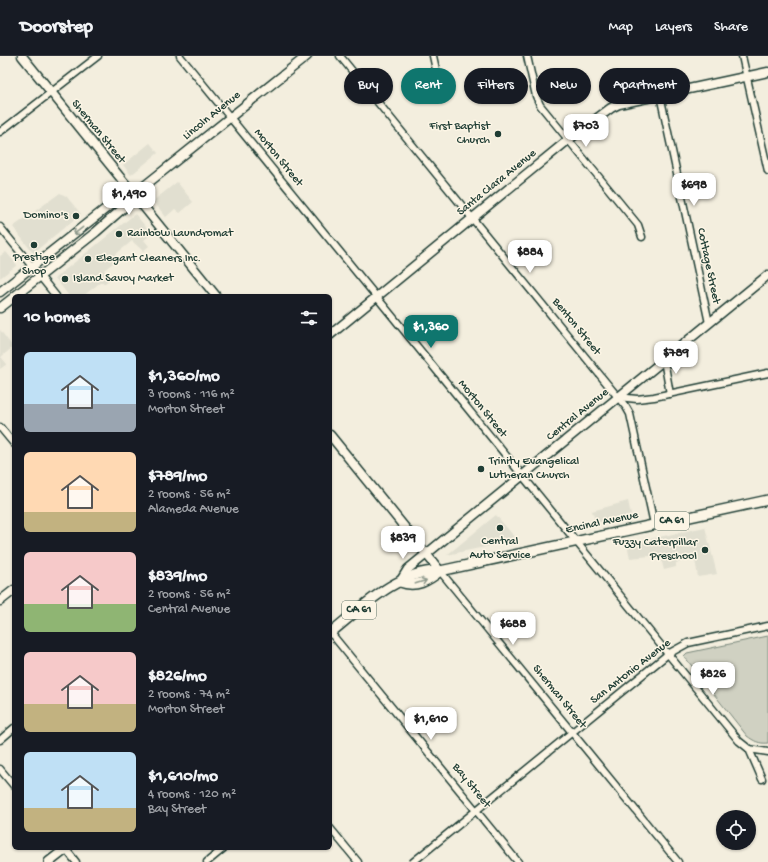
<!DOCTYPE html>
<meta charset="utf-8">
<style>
:root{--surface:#171b24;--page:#20242c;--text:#f1f3f6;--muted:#9ea1a6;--line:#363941;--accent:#0f766e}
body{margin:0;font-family:"Gochi Hand",sans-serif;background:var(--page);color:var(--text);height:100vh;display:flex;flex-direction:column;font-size:15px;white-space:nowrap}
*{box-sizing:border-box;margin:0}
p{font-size:13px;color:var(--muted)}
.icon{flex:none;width:22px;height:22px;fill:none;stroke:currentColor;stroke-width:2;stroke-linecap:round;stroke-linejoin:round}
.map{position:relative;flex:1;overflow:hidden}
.details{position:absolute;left:12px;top:238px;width:320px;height:556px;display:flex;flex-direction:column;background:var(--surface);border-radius:6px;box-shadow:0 1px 3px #0004}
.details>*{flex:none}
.banner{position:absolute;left:344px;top:12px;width:364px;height:36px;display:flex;gap:8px}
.buttons{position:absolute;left:716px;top:754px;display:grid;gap:8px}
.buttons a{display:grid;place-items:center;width:40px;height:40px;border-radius:50%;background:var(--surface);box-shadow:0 1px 3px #0004;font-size:20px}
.price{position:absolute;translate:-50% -34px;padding:0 9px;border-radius:8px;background:#fff;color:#222;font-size:13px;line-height:26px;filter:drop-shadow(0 1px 2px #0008)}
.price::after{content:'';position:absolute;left:50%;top:24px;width:12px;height:9px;margin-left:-6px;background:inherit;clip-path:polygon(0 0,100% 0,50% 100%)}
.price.current{background:var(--accent);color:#fff}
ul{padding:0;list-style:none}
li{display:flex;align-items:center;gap:12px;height:100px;padding:0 12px}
li span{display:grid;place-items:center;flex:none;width:112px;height:80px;border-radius:6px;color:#555}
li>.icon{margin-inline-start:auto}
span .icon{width:48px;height:48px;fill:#fffc;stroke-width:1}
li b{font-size:17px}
h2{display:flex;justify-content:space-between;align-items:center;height:48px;padding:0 12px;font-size:17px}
.chip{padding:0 14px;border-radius:18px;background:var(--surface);box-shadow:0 1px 3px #0004;font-size:14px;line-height:36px}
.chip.current{background:var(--accent);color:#fff}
header{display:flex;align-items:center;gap:24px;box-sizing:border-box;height:56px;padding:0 20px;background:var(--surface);border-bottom:1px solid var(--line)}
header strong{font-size:19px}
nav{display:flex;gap:22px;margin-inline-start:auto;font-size:14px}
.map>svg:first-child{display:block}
.built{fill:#e1dfd0}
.green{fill:#d0d1c2;stroke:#78877b}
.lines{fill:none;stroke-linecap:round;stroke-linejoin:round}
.street-casing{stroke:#1f3d34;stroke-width:9}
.secondary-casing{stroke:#1f3d34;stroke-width:11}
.primary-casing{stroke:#1f3d34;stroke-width:12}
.street{stroke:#fcf5e5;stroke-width:6}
.secondary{stroke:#fcf5e5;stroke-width:8}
.primary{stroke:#fcf5e5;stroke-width:9}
.oneway{stroke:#8e998c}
.poi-dot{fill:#1f3d34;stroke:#fcf5e5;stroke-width:1.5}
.labels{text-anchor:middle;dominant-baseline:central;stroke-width:3;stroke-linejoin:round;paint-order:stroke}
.shield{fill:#fcf5e5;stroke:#617469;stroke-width:1}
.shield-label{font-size:11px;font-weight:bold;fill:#1f3d34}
.street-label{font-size:12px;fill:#1f3d34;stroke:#fcf5e5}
.poi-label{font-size:12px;fill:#1f3d34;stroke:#fcf5e5;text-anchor:start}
</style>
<header>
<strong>Doorstep</strong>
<nav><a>Map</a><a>Layers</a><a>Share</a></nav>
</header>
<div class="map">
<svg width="768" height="806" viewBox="0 0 768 806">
<rect width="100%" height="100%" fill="#f3eede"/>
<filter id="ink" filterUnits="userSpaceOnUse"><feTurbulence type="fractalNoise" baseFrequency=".025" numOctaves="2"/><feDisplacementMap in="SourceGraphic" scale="8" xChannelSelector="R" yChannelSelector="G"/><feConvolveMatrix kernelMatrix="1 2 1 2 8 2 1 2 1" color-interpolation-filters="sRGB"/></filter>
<g filter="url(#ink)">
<!-- built -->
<g class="built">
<path d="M150 87 158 97 131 119 123 109Z"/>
<path d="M177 126 193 146 180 157 175 153 166 161 153 145Z"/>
<path d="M60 137 66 140 81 158 33 197 13 171Z"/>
<path d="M135 158 152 178 144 184 149 190 143 195 132 185 116 198 113 207 104 214 110 223 104 228 101 226 83 240H69L55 222Z"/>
<path d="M6 196 17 209 0 222V200Z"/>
<path d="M0 274 13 291 1 301 7 308 0 313Z"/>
<path d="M628 445 631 459 596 467 592 455Z"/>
<path d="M496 459 517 484 447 499Z"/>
<path d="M705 471 717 518 698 521 694 498 685 500 680 506 676 507V511L664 514 660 499 630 502 627 488Z"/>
</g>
<!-- green -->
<path class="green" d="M768 580V687C759 688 754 685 747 680L684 600 687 597Z"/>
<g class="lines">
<defs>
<g id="street">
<path d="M180 0 739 685 749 693 762 723"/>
<path d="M340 0 626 351 630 358 654 468"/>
<path d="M433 0 439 27"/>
<path d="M527 0 536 40 540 49 638 169 642 181"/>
<path d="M742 0 768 115"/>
<path d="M660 39 709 267"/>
<path d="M0 76 98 0"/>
<path d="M0 171 56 240"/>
<path d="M664 304 670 338"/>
<path d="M618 341 637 343 654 341 768 317"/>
<path d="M0 371 14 388"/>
<path d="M440 515 678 806"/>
<path d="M330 576 518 806"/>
<path d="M0 684 14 672"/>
<path d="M749 693 768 696"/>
<path d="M0 713 14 730"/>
<path d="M330 772 358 806"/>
<path d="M65 792 76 806"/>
<path d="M207 806 224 792"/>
<path d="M413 806 668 598 688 587 768 570"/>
</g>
<g id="secondary">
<path d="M22 0 216 240"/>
<path d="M0 236 123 139H133"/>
<path d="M15 240 96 176 129 147 133 139 307 0"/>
<path d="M0 252 14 241"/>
<path d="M330 279 568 84 611 52 619 48 768 16"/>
<path d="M330 379 440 515"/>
<path d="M400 526 408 513 768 219"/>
<path d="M0 545 14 534"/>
</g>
<g id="primary">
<path d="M400 526C416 532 428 525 440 515"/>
<path d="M330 577C360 553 400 513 440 515L768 444"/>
<path d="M49 806 67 792"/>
</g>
</defs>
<!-- street casing -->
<use href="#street" class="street-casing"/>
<!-- secondary casing -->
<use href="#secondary" class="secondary-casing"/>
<!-- primary casing -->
<use href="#primary" class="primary-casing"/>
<!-- street -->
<use href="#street" class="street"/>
<!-- secondary -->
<use href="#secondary" class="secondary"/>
<!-- primary -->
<use href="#primary" class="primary"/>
</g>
<!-- one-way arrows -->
<defs><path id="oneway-shaft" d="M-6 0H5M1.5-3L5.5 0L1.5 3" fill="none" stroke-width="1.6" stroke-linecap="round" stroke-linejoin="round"/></defs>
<g class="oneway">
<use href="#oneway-shaft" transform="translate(78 175) rotate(142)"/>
<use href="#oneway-shaft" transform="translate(421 526) rotate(-18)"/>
</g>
</g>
<!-- markers -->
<g class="poi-dot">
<circle cx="498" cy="78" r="4"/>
<circle cx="76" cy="160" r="4"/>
<circle cx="119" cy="178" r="4"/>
<circle cx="34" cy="189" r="4"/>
<circle cx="88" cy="203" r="4"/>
<circle cx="65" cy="223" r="4"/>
<circle cx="481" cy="413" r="4"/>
<circle cx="500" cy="472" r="4"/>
<circle cx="705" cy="494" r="4"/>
</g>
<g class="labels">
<!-- shield labels -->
<g class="shield">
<rect x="655" y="456" width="34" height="18" rx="3"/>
<rect x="342" y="545" width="34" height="18" rx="3"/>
</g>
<g class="shield-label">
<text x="672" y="465">CA 61</text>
<text x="359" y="554">CA 61</text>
</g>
<!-- street labels -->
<g class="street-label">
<text transform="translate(212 60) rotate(-39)">Lincoln Avenue</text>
<text transform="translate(98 76) rotate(51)">Sherman Street</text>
<text transform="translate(278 102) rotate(51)">Morton Street</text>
<text transform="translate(497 127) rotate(-39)">Santa Clara Avenue</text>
<text transform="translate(708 210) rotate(78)">Cottage Street</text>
<text transform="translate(576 271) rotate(51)">Benton Street</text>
<text transform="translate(482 353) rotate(51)">Morton Street</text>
<text transform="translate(578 359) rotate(-39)">Central Avenue</text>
<text transform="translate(602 467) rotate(-12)">Encinal Avenue</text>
<text transform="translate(631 616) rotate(-38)">San Antonio Avenue</text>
<text transform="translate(559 641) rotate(51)">Sherman Street</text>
<text transform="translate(471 730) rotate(51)">Bay Street</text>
</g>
<!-- poi labels -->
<g class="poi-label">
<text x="490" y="71" text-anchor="end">First Baptist<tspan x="490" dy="14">Church</tspan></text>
<text x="68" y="160" text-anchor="end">Domino's</text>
<text x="127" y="178">Rainbow Laundromat</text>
<text x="34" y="202" text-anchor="middle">Prestige<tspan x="34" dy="14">Shop</tspan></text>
<text x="96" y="203">Elegant Cleaners Inc.</text>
<text x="73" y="223">Island Savoy Market</text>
<text x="489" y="406">Trinity Evangelical<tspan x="489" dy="14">Lutheran Church</tspan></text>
<text x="500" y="486" text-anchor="middle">Central<tspan x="500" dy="14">Auto Service</tspan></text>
<text x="697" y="487" text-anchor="end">Fuzzy Caterpillar<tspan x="697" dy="14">Preschool</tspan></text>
</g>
</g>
</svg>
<div class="buttons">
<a><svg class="icon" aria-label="locate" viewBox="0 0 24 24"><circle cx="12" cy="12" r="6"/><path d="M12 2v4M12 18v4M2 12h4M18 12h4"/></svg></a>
</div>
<b class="price" style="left:586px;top:92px">$703</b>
<b class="price" style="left:694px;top:151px">$698</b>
<b class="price" style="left:129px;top:160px">$1,490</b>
<b class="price" style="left:530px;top:218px">$884</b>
<b class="price current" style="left:431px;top:293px">$1,360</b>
<b class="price" style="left:676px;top:319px">$789</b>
<b class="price" style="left:403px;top:504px">$839</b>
<b class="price" style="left:513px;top:590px">$688</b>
<b class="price" style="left:713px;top:640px">$826</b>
<b class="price" style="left:431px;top:685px">$1,610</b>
<div class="banner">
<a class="chip">Buy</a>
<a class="chip current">Rent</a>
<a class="chip">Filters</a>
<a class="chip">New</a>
<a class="chip">Apartment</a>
</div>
<section class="details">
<h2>10 homes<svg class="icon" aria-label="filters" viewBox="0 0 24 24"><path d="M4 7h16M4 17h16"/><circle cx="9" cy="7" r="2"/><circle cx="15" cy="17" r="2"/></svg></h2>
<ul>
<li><span style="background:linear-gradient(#bfe0f5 65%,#9aa5b1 0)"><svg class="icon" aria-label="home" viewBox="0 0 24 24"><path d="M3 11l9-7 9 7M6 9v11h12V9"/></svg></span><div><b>$1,360/mo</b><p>3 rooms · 116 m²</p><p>Morton Street</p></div></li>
<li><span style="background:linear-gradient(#ffd9b3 75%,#c2b280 0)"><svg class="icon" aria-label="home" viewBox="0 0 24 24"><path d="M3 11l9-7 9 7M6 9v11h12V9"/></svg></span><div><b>$789/mo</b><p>2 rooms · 56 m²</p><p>Alameda Avenue</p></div></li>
<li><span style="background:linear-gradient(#f6c9c9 65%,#8fb573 0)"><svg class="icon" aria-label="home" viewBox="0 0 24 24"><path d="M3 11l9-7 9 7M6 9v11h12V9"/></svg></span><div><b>$839/mo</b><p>2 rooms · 56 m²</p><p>Central Avenue</p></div></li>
<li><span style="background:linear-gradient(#f6c9c9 65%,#c2b280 0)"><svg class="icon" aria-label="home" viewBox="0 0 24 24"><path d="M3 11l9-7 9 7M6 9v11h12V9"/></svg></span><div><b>$826/mo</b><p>2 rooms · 74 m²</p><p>Morton Street</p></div></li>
<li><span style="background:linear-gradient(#bfe0f5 70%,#c2b280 0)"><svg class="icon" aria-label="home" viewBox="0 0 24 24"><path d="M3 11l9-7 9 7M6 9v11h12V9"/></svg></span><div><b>$1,610/mo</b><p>4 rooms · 120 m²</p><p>Bay Street</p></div></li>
</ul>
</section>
</div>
